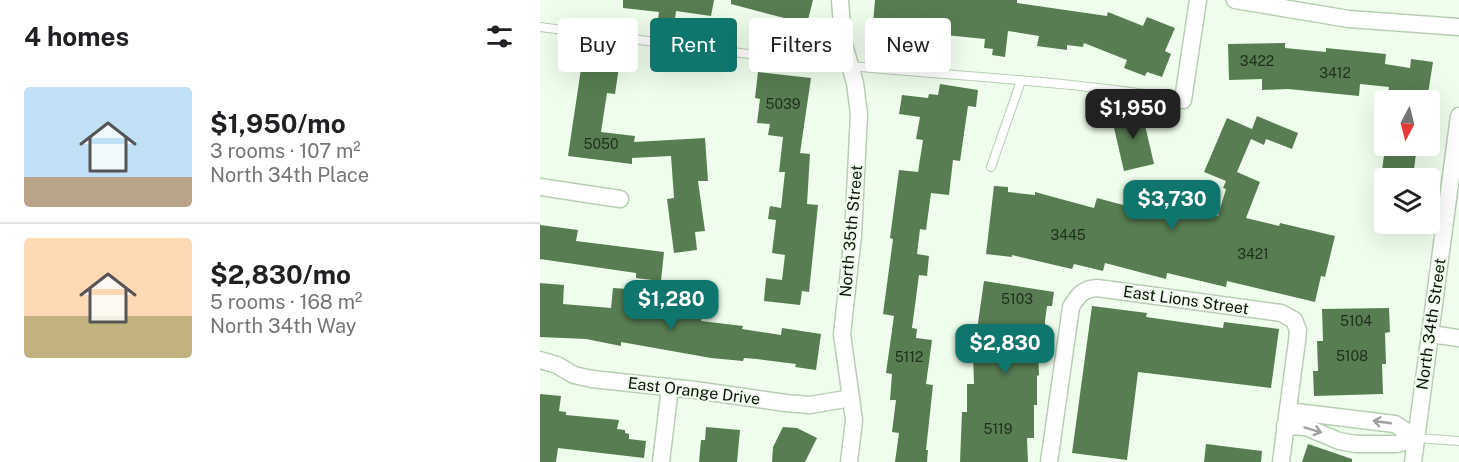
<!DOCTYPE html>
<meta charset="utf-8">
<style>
:root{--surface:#fff;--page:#f2f2f2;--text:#202124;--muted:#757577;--line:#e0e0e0;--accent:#0f766e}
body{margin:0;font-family:"Public Sans",sans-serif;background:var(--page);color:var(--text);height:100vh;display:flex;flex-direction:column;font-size:22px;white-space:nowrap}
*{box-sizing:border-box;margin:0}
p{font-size:20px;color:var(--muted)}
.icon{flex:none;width:33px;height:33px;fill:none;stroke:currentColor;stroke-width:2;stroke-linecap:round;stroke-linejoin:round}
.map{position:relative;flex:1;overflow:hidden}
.side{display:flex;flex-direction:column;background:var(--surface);width:540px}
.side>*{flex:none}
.guide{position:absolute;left:18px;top:18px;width:570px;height:54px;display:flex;gap:12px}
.needle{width:39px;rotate:187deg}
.fabs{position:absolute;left:834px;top:90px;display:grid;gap:12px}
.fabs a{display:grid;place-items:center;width:66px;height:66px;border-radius:6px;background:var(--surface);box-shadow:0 6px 24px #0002;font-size:30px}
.price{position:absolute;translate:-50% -51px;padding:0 14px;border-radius:12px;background:var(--accent);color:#fff;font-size:20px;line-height:39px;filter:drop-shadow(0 2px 3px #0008)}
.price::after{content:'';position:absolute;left:50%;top:36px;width:18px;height:14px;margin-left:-9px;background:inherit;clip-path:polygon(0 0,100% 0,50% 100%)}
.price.active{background:#222;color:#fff}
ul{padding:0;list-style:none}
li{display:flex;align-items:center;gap:18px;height:150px;padding:0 24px}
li+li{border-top:2px solid var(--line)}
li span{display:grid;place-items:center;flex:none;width:168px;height:120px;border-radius:6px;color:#555}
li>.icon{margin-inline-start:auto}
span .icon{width:72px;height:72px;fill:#fffc;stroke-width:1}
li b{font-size:26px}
h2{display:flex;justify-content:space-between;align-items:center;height:72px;padding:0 24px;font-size:26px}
.tag{padding:0 21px;border-radius:6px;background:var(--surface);box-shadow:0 6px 24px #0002;font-size:21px;line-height:54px}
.tag.active{background:var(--accent);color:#fff}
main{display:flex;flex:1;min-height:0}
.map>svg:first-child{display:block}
.building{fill:#587d52}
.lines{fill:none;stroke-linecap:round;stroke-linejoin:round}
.service-casing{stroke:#b6cfb2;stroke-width:10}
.minor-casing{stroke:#b6cfb2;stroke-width:19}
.service{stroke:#fff;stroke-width:8}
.minor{stroke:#fff;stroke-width:16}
.oneway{stroke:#9ea19d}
.labels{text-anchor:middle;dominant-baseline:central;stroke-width:4.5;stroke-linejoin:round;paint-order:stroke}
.number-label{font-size:14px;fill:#1f2e1c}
.street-label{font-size:16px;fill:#0c140a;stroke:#effeec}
</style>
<main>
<section class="side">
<h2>4 homes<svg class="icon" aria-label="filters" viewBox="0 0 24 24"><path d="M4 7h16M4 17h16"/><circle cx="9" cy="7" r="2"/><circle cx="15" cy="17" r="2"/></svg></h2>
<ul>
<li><span style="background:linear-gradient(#bfe0f5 75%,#b9a48a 0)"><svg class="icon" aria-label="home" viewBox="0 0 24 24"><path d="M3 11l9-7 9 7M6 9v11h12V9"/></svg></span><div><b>$1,950/mo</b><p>3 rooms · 107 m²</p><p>North 34th Place</p></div></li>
<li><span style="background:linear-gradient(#ffd9b3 65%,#c2b280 0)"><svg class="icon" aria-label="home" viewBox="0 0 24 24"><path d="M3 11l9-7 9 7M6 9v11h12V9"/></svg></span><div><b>$2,830/mo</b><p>5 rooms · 168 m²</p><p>North 34th Way</p></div></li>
</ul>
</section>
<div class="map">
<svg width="919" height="462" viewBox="0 0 919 462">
<rect width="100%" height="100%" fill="#effeec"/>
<!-- building -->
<g class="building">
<path d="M83 0H174L171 16 136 11 133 36 116 34 119 12 83 8Z"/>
<path d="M191 0H273L267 24 191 4Z"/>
<path d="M335 0H477V3L567 16 568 12 603 26 607 17 635 28 625 51 631 54 622 77 607 72 605 76 584 68 587 60 544 43 543 47 527 45V50L497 46 499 36 468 31 465 57 452 55 453 49 444 48 445 39 405 35 406 28 358 23 355 49 331 47Z"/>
<path d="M745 43V48L786 52V48L846 54 845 64 870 68 871 59 893 62 887 100H847L849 87 820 84 819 96 748 89 722 90V79L689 80 688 44Z"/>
<path d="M49 47 90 53 87 68 79 67 75 94 67 93 61 132 95 136 94 142 165 138 168 181H158L165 231 155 232 157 250 134 253 127 199 134 198 131 156 92 158V164L28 156 42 62 47 63Z"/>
<path d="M218 72 271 78 260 153 270 154 267 204 278 205 269 292 262 291 260 305 224 301 226 278 242 280 245 255 232 253 236 220 228 219 230 206 241 208 245 172H239L243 137 228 135 230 124 217 123 220 99 215 98Z"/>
<path d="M400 84 438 90 436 107 428 106 420 161 413 160 409 195 391 193 386 230 380 229 377 254 389 256 387 276 379 275 372 328 377 329 376 338 392 340 386 384 393 385 386 450H388L387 462H355L359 433 352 432 356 400H350L352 374 346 373 354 316 343 314 353 239 350 238 359 170 378 172 383 140 376 139 380 117 359 114 362 95 388 98 389 94 398 95Z"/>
<path d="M601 108 614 164 584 171 571 115Z"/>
<path d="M717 116 758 133 752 149 726 139 724 145 711 139 697 172 720 182 706 218 739 226 740 223 795 236 785 277 781 276 775 302 687 281 686 287 627 273 626 279 565 263 563 271 534 264 532 269 472 255V257L446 254 454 186 468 187V192L495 195V192L554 208 557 198 587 206 588 202 617 210 620 199 678 216 686 189 683 188 686 181 664 172 687 118 712 129Z"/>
<path d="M845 148 876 153 873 178H841Z"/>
<path d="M0 225 38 230 36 241 124 252 121 281 96 278V273L0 259Z"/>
<path d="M444 281 514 292 512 306H507L505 321 506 345H498L499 375 497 376V405H494V438H487L488 462H420L422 412H427V384H434L433 354H440L438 323Z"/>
<path d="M0 283 24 285 23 304 71 308 73 288 88 289 86 304 100 306V311L132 315 133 309 150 312V309L163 311 161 321 203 326 202 329 241 335 242 328 281 334 276 370 255 367 256 364 217 359 204 358 203 361 171 358 81 342V346L46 339 0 337Z"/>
<path d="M552 306 607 313 606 317 683 328 684 322 739 329 731 388 598 372 587 460 532 453Z"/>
<path d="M849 308 850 332 845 333 846 364H842L843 394 774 396 773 371H778L777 341H783L782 309Z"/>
<path d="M0 394 21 396 19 411 26 412V415L79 420 77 429 85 430V433L89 434V439L106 441 104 458 18 448 16 462H0Z"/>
<path d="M166 427 200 430 197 462H159L161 440H165Z"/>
<path d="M243 427 257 428 277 438 265 462H232L233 447Z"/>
<path d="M666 444 722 451 721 462H664Z"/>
<path d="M768 444 812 459V462H762Z"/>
</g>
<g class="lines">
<defs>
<g id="service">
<path d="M0 27C104 40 208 55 312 66 422 77 534 81 643 100"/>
<path d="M451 167 481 81"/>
<path d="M876 438 919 441"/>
</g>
<g id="minor">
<path d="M300 0 303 41 315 83 319 114 313 235 302 334 314 420 309 462"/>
<path d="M695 0 809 19 919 27"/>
<path d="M643 100 658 0"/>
<path d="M0 187 80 199"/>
<path d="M890 334 919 338"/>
<path d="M0 360 17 365 34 375 52 379 155 390 246 403 270 405 311 398"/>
<path d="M748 411 855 424 876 438"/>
<path d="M745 426 766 427 799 441 816 444H857L876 438"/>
<path d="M121 462 130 387"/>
<path d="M509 462 531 307C538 295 543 289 557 288L741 313 754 320 758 330 757 341 741 462"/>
<path d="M873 462 919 116"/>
</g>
</defs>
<!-- service casing -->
<use href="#service" class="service-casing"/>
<!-- minor casing -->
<use href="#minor" class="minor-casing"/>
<!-- service -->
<use href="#service" class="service"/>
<!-- minor -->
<use href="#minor" class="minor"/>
</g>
<!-- one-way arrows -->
<defs><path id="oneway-shaft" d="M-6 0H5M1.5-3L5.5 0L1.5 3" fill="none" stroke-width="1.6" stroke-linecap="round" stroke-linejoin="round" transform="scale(1.5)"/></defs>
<g class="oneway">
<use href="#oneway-shaft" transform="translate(842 422) rotate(-172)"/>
<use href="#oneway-shaft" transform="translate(773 430) rotate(17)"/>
</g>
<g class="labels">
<!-- number labels -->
<g class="number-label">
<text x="717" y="61">3422</text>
<text x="795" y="73">3412</text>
<text x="243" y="104">5039</text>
<text x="61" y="144">5050</text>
<text x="528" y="235">3445</text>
<text x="713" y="254">3421</text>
<text x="477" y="299">5103</text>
<text x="816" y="321">5104</text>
<text x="812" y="356">5108</text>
<text x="369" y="357">5112</text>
<text x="458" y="429">5119</text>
</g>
<!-- street labels -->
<g class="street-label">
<text transform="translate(311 231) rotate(-85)">North 35th Street</text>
<text transform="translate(646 300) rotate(8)">East Lions Street</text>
<text transform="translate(891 324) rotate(-82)">North 34th Street</text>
<text transform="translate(154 391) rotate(7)">East Orange Drive</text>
</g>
</g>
</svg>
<div class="fabs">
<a><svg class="needle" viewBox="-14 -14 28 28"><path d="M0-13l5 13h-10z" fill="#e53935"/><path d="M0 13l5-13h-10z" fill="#757577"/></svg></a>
<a><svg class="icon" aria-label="layers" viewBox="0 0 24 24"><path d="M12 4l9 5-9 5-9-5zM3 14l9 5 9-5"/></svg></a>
</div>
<b class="price active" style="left:593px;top:140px">$1,950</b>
<b class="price" style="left:632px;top:231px">$3,730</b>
<b class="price" style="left:131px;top:331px">$1,280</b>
<b class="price" style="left:465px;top:375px">$2,830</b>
<div class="guide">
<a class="tag">Buy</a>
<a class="tag active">Rent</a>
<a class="tag">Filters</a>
<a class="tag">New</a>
</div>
</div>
</main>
